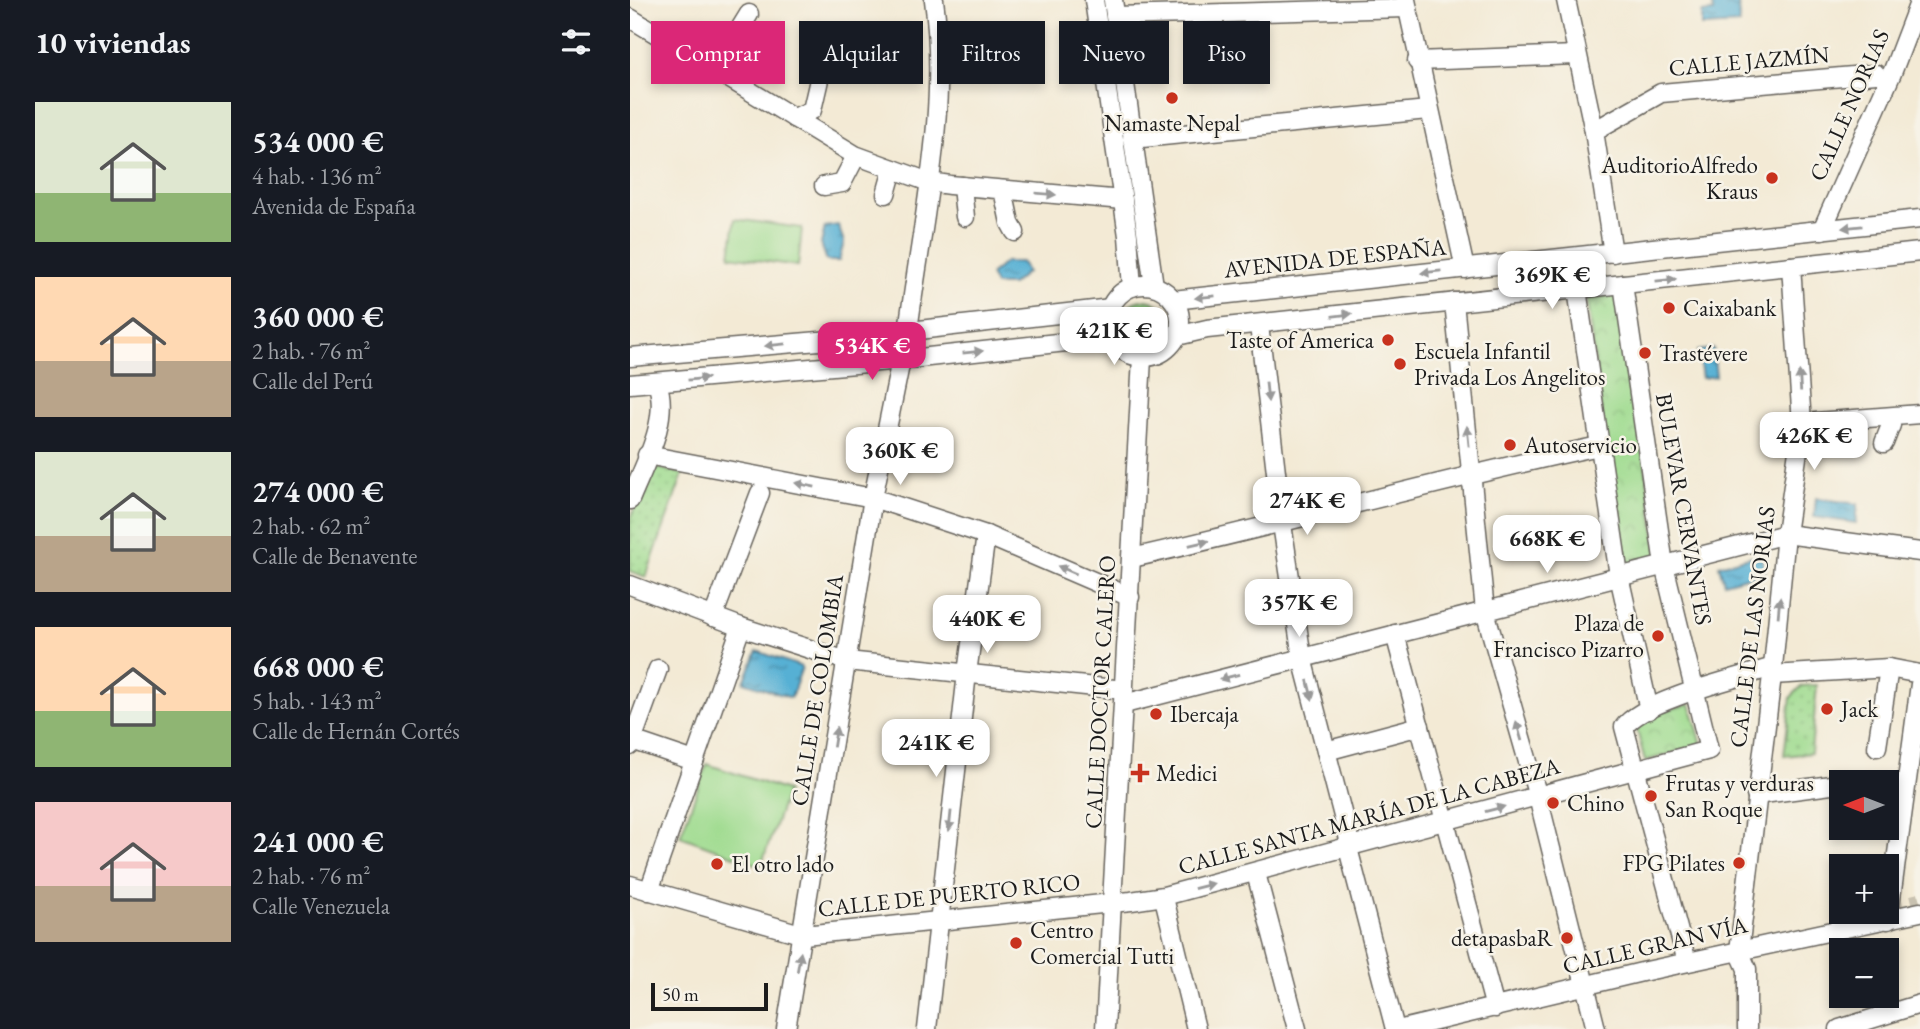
<!DOCTYPE html>
<html lang="es">
<meta charset="utf-8">
<style>
:root{--surface:#171b24;--page:#20242c;--text:#f1f3f6;--muted:#9ea1a6;--accent:#db2777}
body{margin:0;font-family:"EB Garamond",serif;background:var(--page);color:var(--text);height:100vh;display:flex;flex-direction:column;font-size:26px;white-space:nowrap}
*{box-sizing:border-box;margin:0}
p{font-size:23px;color:var(--muted)}
.icon{flex:none;width:38px;height:38px;fill:none;stroke:currentColor;stroke-width:2;stroke-linecap:round;stroke-linejoin:round}
.map{position:relative;flex:1;overflow:hidden}
.drawer{display:flex;flex-direction:column;background:var(--surface);width:630px}
.drawer>*{flex:none}
.hud{position:absolute;left:21px;top:21px;width:665px;height:63px;display:flex;gap:14px}
.needle{width:46px;rotate:270deg}
.buttons{position:absolute;left:1199px;top:770px;display:grid;gap:14px}
.buttons a{display:grid;place-items:center;width:70px;height:70px;border-radius:0px;background:var(--surface);box-shadow:0 4px 10px #0003;font-size:35px}
.scale{position:absolute;left:21px;bottom:18px;width:117px;box-sizing:border-box;padding-left:7px;border:4px solid #1c1c1c;border-top:0;font-size:19px;line-height:24px;white-space:nowrap;color:#1c1c1c;-webkit-text-stroke:5px #f7f3e8;paint-order:stroke}
.price{position:absolute;translate:-50% -60px;padding:0 16px;border-radius:14px;background:#fff;color:#222;font-size:23px;line-height:46px;filter:drop-shadow(0 2px 4px #0008)}
.price::after{content:'';position:absolute;left:50%;top:42px;width:21px;height:16px;margin-left:-10px;background:inherit;clip-path:polygon(0 0,100% 0,50% 100%)}
.price.active{background:var(--accent);color:#fff}
ul{padding:0;list-style:none}
li{display:flex;align-items:center;gap:21px;height:175px;padding:0 35px}
li span{display:grid;place-items:center;flex:none;width:196px;height:140px;border-radius:0px;color:#555}
li>.icon{margin-inline-start:auto}
span .icon{width:84px;height:84px;fill:#fffc;stroke-width:1}
li b{font-size:30px}
h2{display:flex;justify-content:space-between;align-items:center;height:84px;padding:0 35px;font-size:30px}
.pill{padding:0 24px;border-radius:0px;background:var(--surface);box-shadow:0 4px 10px #0003;font-size:24px;line-height:63px}
.pill.active{background:var(--accent);color:#fff}
main{display:flex;flex:1;min-height:0}
.map>svg:first-child{display:block}
.grass{fill:url(#grass-dots);stroke:#5e7c56;stroke-width:2}
.park{fill:url(#park-crowns);stroke:#5e7c56;stroke-width:2}
.pitch{fill:#9fdb8f;stroke:#5e7c56;stroke-width:2}
.water{fill:url(#water-ripples);stroke:#3a6678;stroke-width:2}
.lines{fill:none;stroke-linecap:round;stroke-linejoin:round}
.minor-tunnel{stroke:#c8c1b0;stroke-width:18;stroke-dasharray:18 9;stroke-linecap:butt}
.minor-casing{stroke:#67645d;stroke-width:21}
.minor{stroke:#fff;stroke-width:18}
.oneway{fill:#999}
.poi-dot{fill:#c8321e;stroke:#f7f3e8;stroke-width:2.5}
.labels{text-anchor:middle;dominant-baseline:central;stroke-width:5;stroke-linejoin:round;paint-order:stroke}
.street-label{font-size:23px;fill:#1c1c1c;stroke:#f7f3e8}
.poi-label{font-size:23px;fill:#1c1c1c;stroke:#f7f3e8;text-anchor:start}
</style>
<main>
<section class="drawer">
<h2>10 viviendas<svg class="icon" aria-label="filters" viewBox="0 0 24 24"><path d="M4 7h16M4 17h16"/><circle cx="9" cy="7" r="2"/><circle cx="15" cy="17" r="2"/></svg></h2>
<ul>
<li><span style="background:linear-gradient(#dfe7d0 65%,#8fb573 0)"><svg class="icon" aria-label="home" viewBox="0 0 24 24"><path d="M3 11l9-7 9 7M6 9v11h12V9"/></svg></span><div><b>534 000 €</b><p>4 hab. · 136 m²</p><p>Avenida de España</p></div></li>
<li><span style="background:linear-gradient(#ffd9b3 60%,#b9a48a 0)"><svg class="icon" aria-label="home" viewBox="0 0 24 24"><path d="M3 11l9-7 9 7M6 9v11h12V9"/></svg></span><div><b>360 000 €</b><p>2 hab. · 76 m²</p><p>Calle del Perú</p></div></li>
<li><span style="background:linear-gradient(#dfe7d0 60%,#b9a48a 0)"><svg class="icon" aria-label="home" viewBox="0 0 24 24"><path d="M3 11l9-7 9 7M6 9v11h12V9"/></svg></span><div><b>274 000 €</b><p>2 hab. · 62 m²</p><p>Calle de Benavente</p></div></li>
<li><span style="background:linear-gradient(#ffd9b3 60%,#8fb573 0)"><svg class="icon" aria-label="home" viewBox="0 0 24 24"><path d="M3 11l9-7 9 7M6 9v11h12V9"/></svg></span><div><b>668 000 €</b><p>5 hab. · 143 m²</p><p>Calle de Hernán Cortés</p></div></li>
<li><span style="background:linear-gradient(#f6c9c9 60%,#b9a48a 0)"><svg class="icon" aria-label="home" viewBox="0 0 24 24"><path d="M3 11l9-7 9 7M6 9v11h12V9"/></svg></span><div><b>241 000 €</b><p>2 hab. · 76 m²</p><p>Calle Venezuela</p></div></li>
</ul>
</section>
<div class="map">
<svg width="1290" height="1029" viewBox="0 0 1290 1029">
<defs>
<pattern id="grass-dots" width="8" height="8" patternUnits="userSpaceOnUse" patternTransform="scale(1.75)"><rect width="8" height="8" fill="#9fdb8f"/><path d="M2 2h.1M6 6h.1" fill="none" stroke="#88bb7b" stroke-width="1.8" stroke-linecap="round"/></pattern>
<pattern id="park-crowns" width="20" height="18" patternUnits="userSpaceOnUse" patternTransform="scale(1.75)"><rect width="20" height="18" fill="#9fdb8f"/><path d="M2 6a3 3 0 1 1 6 0M12 15a3 3 0 1 1 6 0" fill="none" stroke="#88bb7b"/></pattern>
<pattern id="water-ripples" width="26" height="14" patternUnits="userSpaceOnUse" patternTransform="scale(1.75)"><rect width="26" height="14" fill="#57b0d4"/><path d="M2 4q2-2 4 0t4 0M15 11q2-2 4 0t4 0" fill="none" stroke="#478eab"/></pattern>
</defs>
<rect width="100%" height="100%" fill="#f7f3e8"/>
<filter id="ink" filterUnits="userSpaceOnUse"><feTurbulence type="fractalNoise" baseFrequency=".0143" numOctaves="2"/><feDisplacementMap in="SourceGraphic" scale="14" xChannelSelector="R" yChannelSelector="G"/><feConvolveMatrix kernelMatrix="1 2 1 2 8 2 1 2 1" color-interpolation-filters="sRGB"/></filter>
<filter id="wash" filterUnits="userSpaceOnUse"><feTurbulence type="fractalNoise" baseFrequency=".00686" numOctaves="4" result="noise"/><feDisplacementMap in="SourceGraphic" scale="28" xChannelSelector="R" yChannelSelector="G"/><feGaussianBlur stdDeviation="1.57" result="paint"/><feColorMatrix in="noise" values="0 0 0 0 0 0 0 0 0 0 0 0 0 0 0 0 0 1.4 0 .05"/><feComposite in="paint" operator="in"/></filter>
<g filter="url(#wash)">
<rect width="100%" height="100%" fill="#f3ead5"/>
<!-- grass -->
<g class="grass">
<circle cx="514" cy="322" r="22"/>
<path d="M20 466 53 474 16 577 0 571V521Z"/>
<path d="M1187 685 1181 753 1154 756 1161 697 1172 686Z"/>
</g>
<!-- park -->
<g class="park">
<path d="M990 291 1029 561 992 568 956 295Z"/>
<path d="M1060 704 1072 745 1015 761 1004 719Z"/>
</g>
<!-- pitch -->
<g class="pitch">
<path d="M105 219 172 228 168 266 100 256Z"/>
<path d="M77 764 157 791 131 866 50 836Z"/>
</g>
<!-- water -->
<g class="water">
<path d="M1082 0H1108L1109 24 1072 26V13L1083 12Z"/>
<path d="M208 225 214 242 209 261H197L191 244 195 227Z"/>
<path d="M375 262H392L397 272 382 285H365L360 275Z"/>
<path d="M1083 349 1086 376 1072 378 1068 351Z"/>
<path d="M1186 498 1228 504 1226 523 1184 517Z"/>
<path d="M1131 554 1135 572 1094 583 1089 565Z"/>
<path d="M127 651 172 667 161 698 114 682Z"/>
<path d="M271 729 307 733 305 750 269 746Z"/>
</g>
</g>
<g filter="url(#ink)">
<g class="lines">
<!-- minor-tunnel -->
<path class="minor-tunnel" d="M1256 910 1290 902"/>
<defs>
<g id="minor">
<path d="M464 0 498 236 502 287"/>
<path d="M483 0 524 286"/>
<path d="M776 0 835 269"/>
<path d="M936 0 964 131 983 253"/>
<path d="M485 16 776 8"/>
<path d="M0 18 225 155 299 182 320 185 493 200"/>
<path d="M66 58 100 45 119 14"/>
<path d="M787 61 946 55"/>
<path d="M164 118 182 110 191 71"/>
<path d="M964 131 1031 93 1246 74"/>
<path d="M502 139 798 110"/>
<path d="M194 186 212 183 226 156"/>
<path d="M332 186 335 217"/>
<path d="M373 190 380 223 385 232"/>
<path d="M256 194 263 169"/>
<path d="M1192 230 1262 73 1290 0"/>
<circle cx="514" cy="321" r="36"/>
<path d="M947 289 989 576 1019 710"/>
<path d="M543 300 1290 219"/>
<path d="M824 302 855 611 908 797 966 1029"/>
<path d="M629 325 652 524 672 658 721 847"/>
<path d="M278 331C292 222 319 110 304 0"/>
<path d="M547 336 577 329 1290 252"/>
<path d="M0 357 201 340 481 308"/>
<path d="M0 384 271 360 482 337"/>
<path d="M1172 423 1290 414"/>
<path d="M1254 443 1261 425 1259 417"/>
<path d="M17 455 243 498 356 535 500 597"/>
<path d="M0 500C13 467 41 419 27 383"/>
<path d="M502 558C658 523 812 479 969 446"/>
<path d="M0 585 111 627 217 661 494 690"/>
<path d="M83 617 130 493"/>
<path d="M765 634 865 1008"/>
<path d="M1142 675 1259 668 1290 674"/>
<path d="M494 704 1156 534 1290 552"/>
<path d="M2 740 64 761"/>
<path d="M0 746 28 669"/>
<path d="M1247 747 1259 668"/>
<path d="M696 751 790 726"/>
<path d="M1126 795 1201 785"/>
<path d="M719 852 765 1029"/>
<path d="M627 877 667 1029"/>
<path d="M0 885 174 935 501 901 534 896 1079 750 1034 565 993 284"/>
<path d="M19 891 111 627"/>
<path d="M535 902 566 1029"/>
<path d="M1258 920 1290 684"/>
<path d="M1057 962 994 727C1013 700 1108 678 1143 667"/>
<path d="M156 1029 243 498 271 360"/>
<path d="M297 1029 337 673 356 535"/>
<path d="M475 1029 512 358"/>
<path d="M772 1029 1012 972 1290 912"/>
<path d="M1117 1029V969L1109 951 1143 667 1156 534 1172 423 1161 266"/>
<path d="M1209 1029 1290 1004"/>
</g>
</defs>
<!-- minor casing -->
<use href="#minor" class="minor-casing"/>
<!-- minor -->
<use href="#minor" class="minor"/>
</g>
<!-- one-way arrows -->
<defs><path id="oneway-solid" d="M-6-.8H1V-3.2L6.5 0L1 3.2V.8H-6Z" transform="scale(1.75)"/></defs>
<g class="oneway">
<use href="#oneway-solid" transform="translate(416 194) rotate(5)"/>
<use href="#oneway-solid" transform="translate(1222 227) rotate(174)"/>
<use href="#oneway-solid" transform="translate(801 272) rotate(174)"/>
<use href="#oneway-solid" transform="translate(1036 280) rotate(-6)"/>
<use href="#oneway-solid" transform="translate(575 297) rotate(174)"/>
<use href="#oneway-solid" transform="translate(712 315) rotate(-7)"/>
<use href="#oneway-solid" transform="translate(145 345) rotate(174)"/>
<use href="#oneway-solid" transform="translate(343 352) rotate(-6)"/>
<use href="#oneway-solid" transform="translate(68 379) rotate(-6)"/>
<use href="#oneway-solid" transform="translate(1170 381) rotate(-94)"/>
<use href="#oneway-solid" transform="translate(637 392) rotate(84)"/>
<use href="#oneway-solid" transform="translate(838 436) rotate(-96)"/>
<use href="#oneway-solid" transform="translate(175 485) rotate(-169)"/>
<use href="#oneway-solid" transform="translate(569 543) rotate(-13)"/>
<use href="#oneway-solid" transform="translate(437 570) rotate(-157)"/>
<use href="#oneway-solid" transform="translate(1149 607) rotate(-85)"/>
<use href="#oneway-solid" transform="translate(599 677) rotate(165)"/>
<use href="#oneway-solid" transform="translate(680 690) rotate(76)"/>
<use href="#oneway-solid" transform="translate(889 731) rotate(-106)"/>
<use href="#oneway-solid" transform="translate(205 737) rotate(-81)"/>
<use href="#oneway-solid" transform="translate(865 809) rotate(-15)"/>
<use href="#oneway-solid" transform="translate(320 821) rotate(96)"/>
<use href="#oneway-solid" transform="translate(574 886) rotate(-15)"/>
<use href="#oneway-solid" transform="translate(169 962) rotate(-80)"/>
</g>
</g>
<!-- markers -->
<g class="poi-dot">
<circle cx="542" cy="98" r="7"/>
<circle cx="1142" cy="178" r="7"/>
<circle cx="1039" cy="308" r="7"/>
<circle cx="758" cy="340" r="7"/>
<circle cx="1015" cy="353" r="7"/>
<circle cx="770" cy="364" r="7"/>
<circle cx="880" cy="445" r="7"/>
<circle cx="1028" cy="636" r="7"/>
<circle cx="1197" cy="709" r="7"/>
<circle cx="526" cy="714" r="7"/>
<path d="M506.5 762.5h7v7h7v7h-7v7h-7v-7h-7v-7h7z"/>
<circle cx="1021" cy="796" r="7"/>
<circle cx="923" cy="803" r="7"/>
<circle cx="1109" cy="863" r="7"/>
<circle cx="87" cy="864" r="7"/>
<circle cx="937" cy="938" r="7"/>
<circle cx="386" cy="943" r="7"/>
</g>
<g class="labels">
<!-- street labels -->
<g class="street-label">
<text transform="translate(1119 61) rotate(-5)">CALLE JAZMÍN</text>
<text transform="translate(1219 105) rotate(-66)">CALLE NORIAS</text>
<text transform="translate(705 258) rotate(-6)">AVENIDA DE ESPAÑA</text>
<text transform="translate(1054 509) rotate(80)">BULEVAR CERVANTES</text>
<text transform="translate(1122 627) rotate(-83)">CALLE DE LAS NORIAS</text>
<text transform="translate(187 690) rotate(-81)">CALLE DE COLOMBIA</text>
<text transform="translate(470 692) rotate(-87)">CALLE DOCTOR CALERO</text>
<text transform="translate(739 816) rotate(-15)">CALLE SANTA MARÍA DE LA CABEZA</text>
<text transform="translate(319 895) rotate(-6)">CALLE DE PUERTO RICO</text>
<text transform="translate(1025 945) rotate(-13)">CALLE GRAN VÍA</text>
</g>
<!-- poi labels -->
<g class="poi-label">
<text x="542" y="123" text-anchor="middle">Namaste Nepal</text>
<text x="1128" y="165" text-anchor="end">AuditorioAlfredo<tspan x="1128" dy="26">Kraus</tspan></text>
<text x="1053" y="308">Caixabank</text>
<text x="744" y="340" text-anchor="end">Taste of America</text>
<text x="784" y="351">Escuela Infantil<tspan x="784" dy="26">Privada Los Angelitos</tspan></text>
<text x="1029" y="353">Trastévere</text>
<text x="894" y="445">Autoservicio</text>
<text x="1014" y="623" text-anchor="end">Plaza de<tspan x="1014" dy="26">Francisco Pizarro</tspan></text>
<text x="1211" y="709">Jack</text>
<text x="540" y="714">Ibercaja</text>
<text x="526" y="773">Medici</text>
<text x="1035" y="783">Frutas y verduras<tspan x="1035" dy="26">San Roque</tspan></text>
<text x="937" y="803">Chino</text>
<text x="1095" y="863" text-anchor="end">FPG Pilates</text>
<text x="101" y="864">El otro lado</text>
<text x="400" y="930">Centro<tspan x="400" dy="26">Comercial Tutti</tspan></text>
<text x="923" y="938" text-anchor="end">detapasbaR</text>
</g>
</g>
</svg>
<div class="buttons">
<a><svg class="needle" viewBox="-14 -14 28 28"><path d="M0-13l5 13h-10z" fill="#e53935"/><path d="M0 13l5-13h-10z" fill="#9ea1a6"/></svg></a>
<a>+</a>
<a>−</a>
</div>
<div class="scale">50 m</div>
<b class="price" style="left:922px;top:311px">369K €</b>
<b class="price" style="left:484px;top:367px">421K €</b>
<b class="price active" style="left:242px;top:382px">534K €</b>
<b class="price" style="left:1184px;top:472px">426K €</b>
<b class="price" style="left:270px;top:487px">360K €</b>
<b class="price" style="left:677px;top:537px">274K €</b>
<b class="price" style="left:917px;top:575px">668K €</b>
<b class="price" style="left:669px;top:639px">357K €</b>
<b class="price" style="left:357px;top:655px">440K €</b>
<b class="price" style="left:306px;top:779px">241K €</b>
<div class="hud">
<a class="pill active">Comprar</a>
<a class="pill">Alquilar</a>
<a class="pill">Filtros</a>
<a class="pill">Nuevo</a>
<a class="pill">Piso</a>
</div>
</div>
</main>
